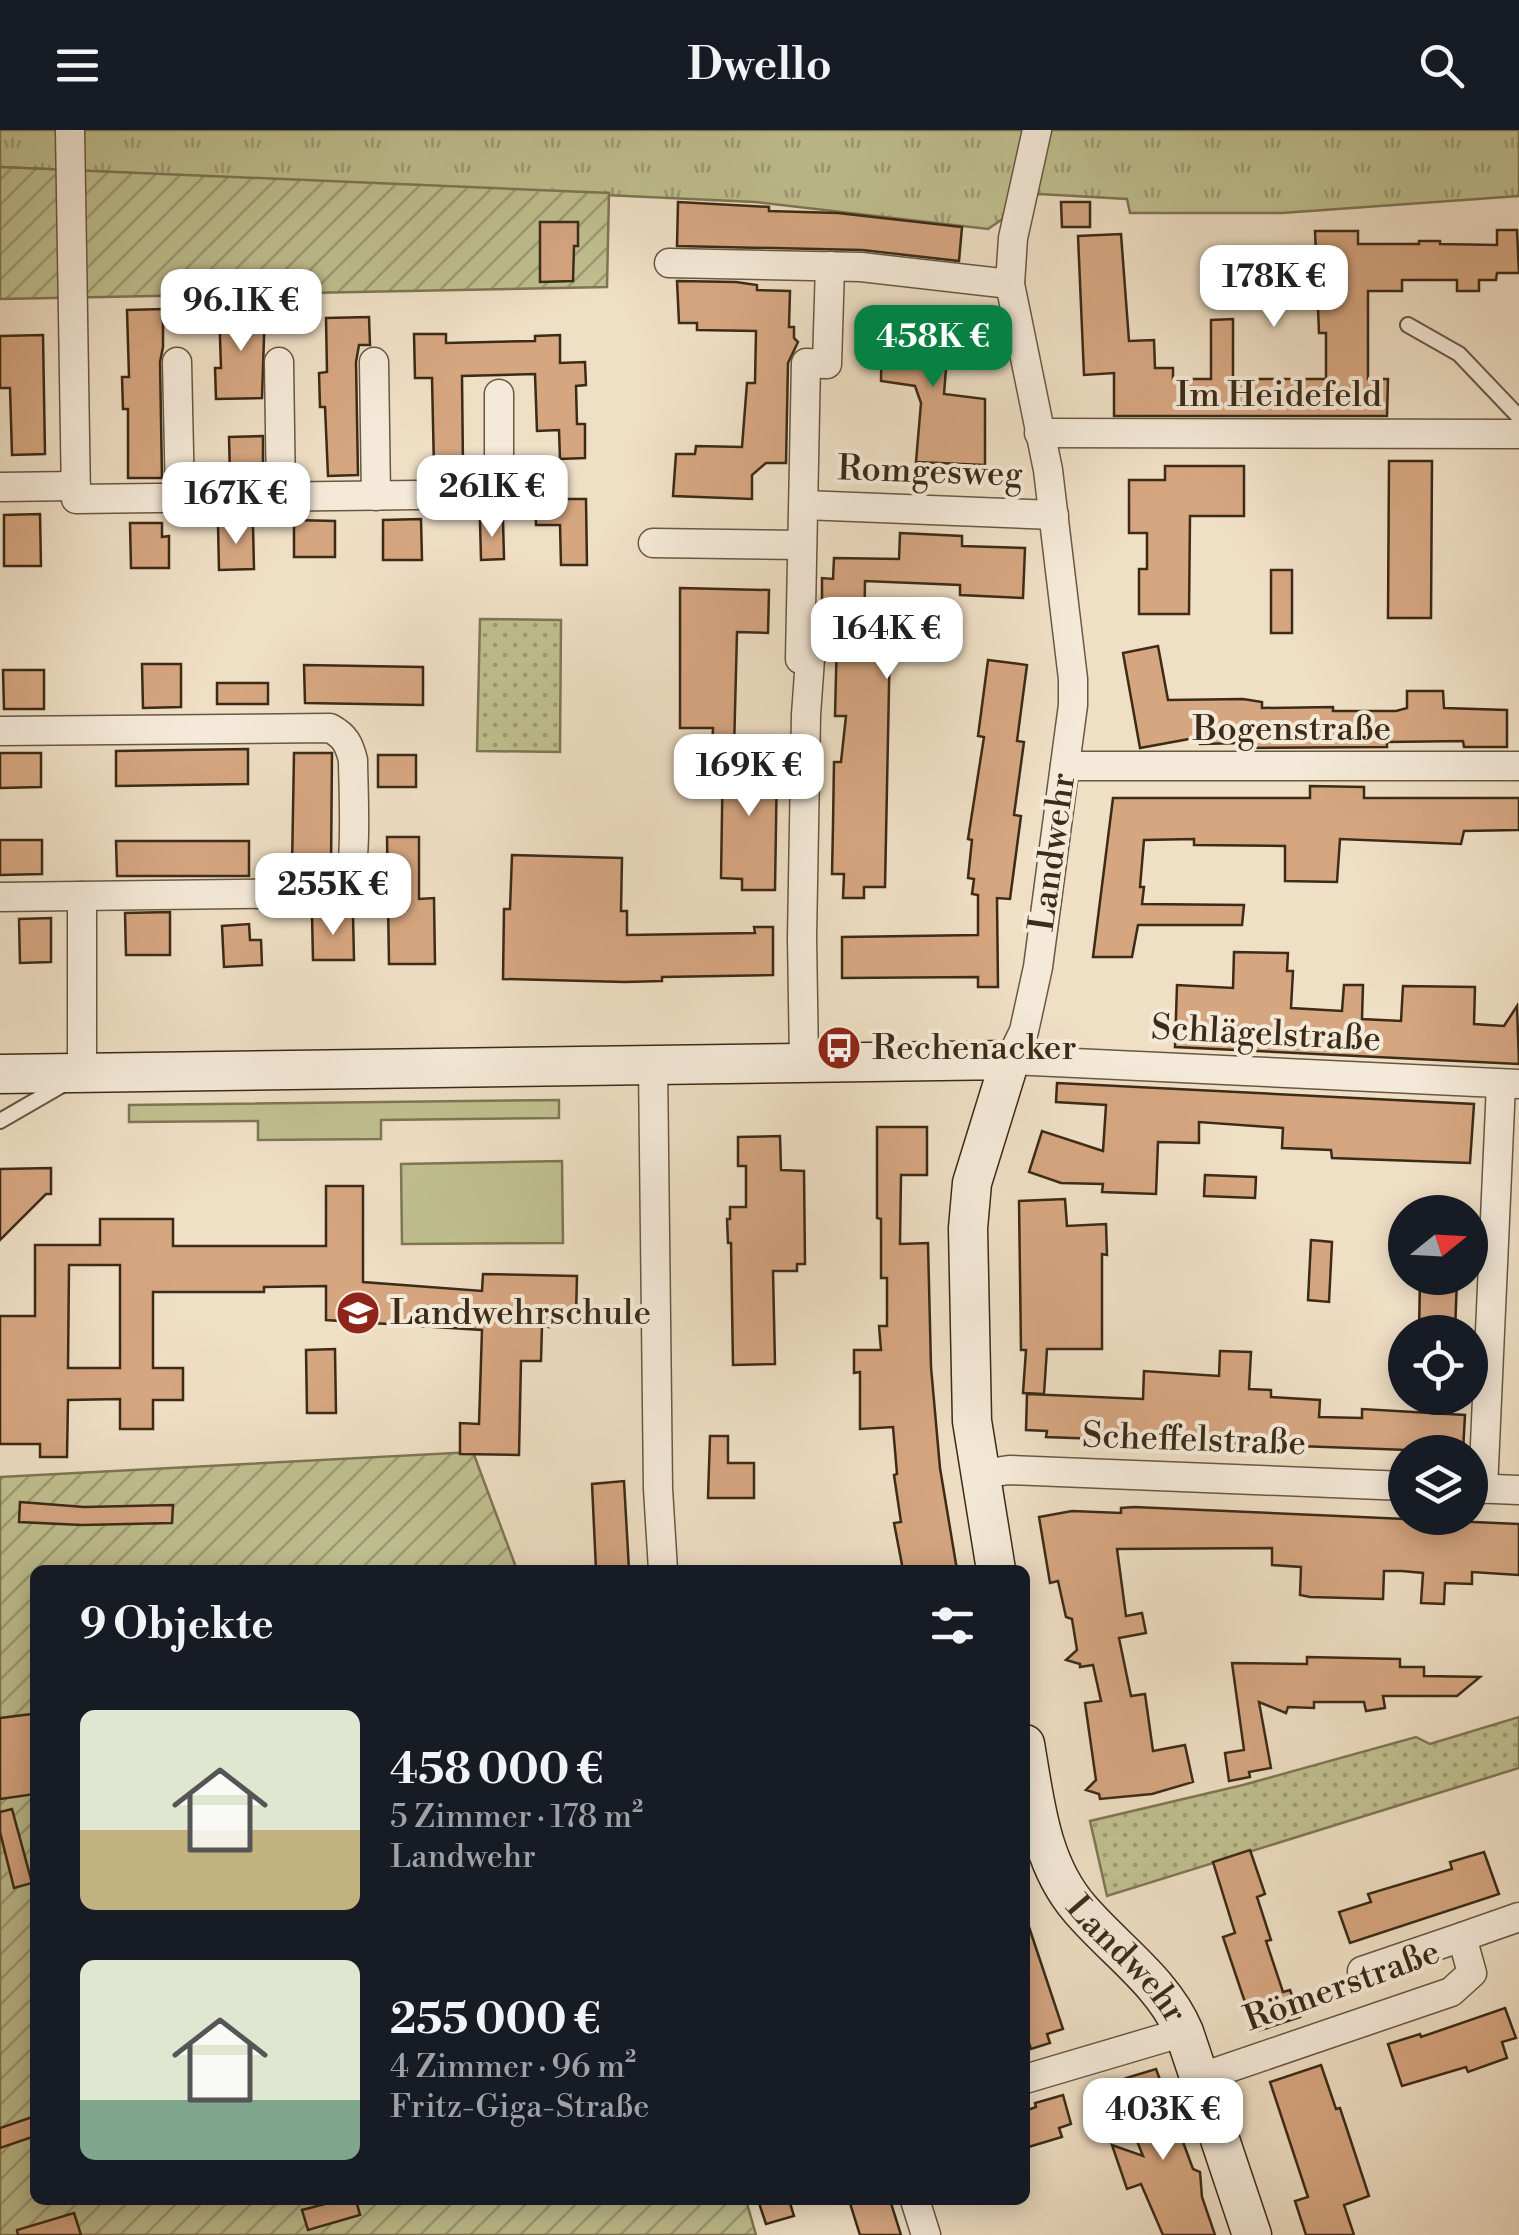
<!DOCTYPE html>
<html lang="de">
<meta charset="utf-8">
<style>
:root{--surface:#171b24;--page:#242831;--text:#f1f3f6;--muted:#9ea1a6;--accent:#0b8043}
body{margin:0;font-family:"Libre Bodoni",serif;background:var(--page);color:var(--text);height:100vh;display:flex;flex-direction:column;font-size:38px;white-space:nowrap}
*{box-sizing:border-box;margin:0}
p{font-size:32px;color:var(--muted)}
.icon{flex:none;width:55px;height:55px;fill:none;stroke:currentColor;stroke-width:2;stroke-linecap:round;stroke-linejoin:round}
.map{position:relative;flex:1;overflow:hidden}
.drawer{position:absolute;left:30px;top:1435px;width:1000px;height:640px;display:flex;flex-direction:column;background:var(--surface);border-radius:15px;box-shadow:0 5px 25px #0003}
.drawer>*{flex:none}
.needle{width:65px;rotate:72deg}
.controls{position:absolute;left:1388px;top:1065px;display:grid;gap:20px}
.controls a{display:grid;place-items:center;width:100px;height:100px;border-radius:50%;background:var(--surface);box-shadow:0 5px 25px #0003;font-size:50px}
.price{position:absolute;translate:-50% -85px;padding:0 22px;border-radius:20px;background:#fff;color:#222;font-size:32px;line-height:65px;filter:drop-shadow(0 2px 5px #0008)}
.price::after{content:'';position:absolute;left:50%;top:60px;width:30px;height:22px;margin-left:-15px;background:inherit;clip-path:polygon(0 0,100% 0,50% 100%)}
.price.on{background:var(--accent);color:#fff}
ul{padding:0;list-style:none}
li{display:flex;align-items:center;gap:30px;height:250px;padding:0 50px}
li span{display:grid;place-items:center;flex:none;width:280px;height:200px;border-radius:15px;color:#555}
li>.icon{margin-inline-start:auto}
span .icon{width:120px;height:120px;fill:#fffc;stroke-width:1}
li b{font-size:42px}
h2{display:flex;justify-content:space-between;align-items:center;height:120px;padding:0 50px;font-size:42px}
header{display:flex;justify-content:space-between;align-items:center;height:130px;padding:0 50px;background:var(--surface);font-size:45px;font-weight:600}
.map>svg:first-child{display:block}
.grass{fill:url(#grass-tufts);stroke:#7e7654;stroke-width:2.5}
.park{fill:url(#park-dots);stroke:#7e7654;stroke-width:2.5}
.garden{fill:url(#garden-furrows);stroke:#7e7654;stroke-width:2.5}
.pitch{fill:#c0c090;stroke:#7e7654;stroke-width:2.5}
.building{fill:#d6a681;stroke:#3b2b17;stroke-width:2.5;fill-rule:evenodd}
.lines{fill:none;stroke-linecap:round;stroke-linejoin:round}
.lane-casing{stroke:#685842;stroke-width:18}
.street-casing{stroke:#685842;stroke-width:31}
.secondary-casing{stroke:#3b2b17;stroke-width:41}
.lane{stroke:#f5ead9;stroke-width:14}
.street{stroke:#f5ead9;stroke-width:28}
.secondary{stroke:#f5ead9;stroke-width:38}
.labels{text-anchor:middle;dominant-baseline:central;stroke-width:8;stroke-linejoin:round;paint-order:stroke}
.street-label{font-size:35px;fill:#3b2b17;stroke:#f5ead9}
.poi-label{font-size:35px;fill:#3b2b17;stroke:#f5ead9;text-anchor:start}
</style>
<header><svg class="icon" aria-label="menu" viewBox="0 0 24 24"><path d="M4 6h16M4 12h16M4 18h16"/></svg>Dwello<svg class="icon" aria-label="search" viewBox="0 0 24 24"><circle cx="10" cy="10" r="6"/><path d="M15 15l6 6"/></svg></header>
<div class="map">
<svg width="1519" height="2105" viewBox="0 0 1519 2105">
<defs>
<pattern id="grass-tufts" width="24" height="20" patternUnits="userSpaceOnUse" patternTransform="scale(2.5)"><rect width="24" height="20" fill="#c0c090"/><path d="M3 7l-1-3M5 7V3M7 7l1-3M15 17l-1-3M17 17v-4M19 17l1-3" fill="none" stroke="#9d9c75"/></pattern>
<pattern id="park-dots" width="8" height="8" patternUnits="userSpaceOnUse" patternTransform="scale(2.5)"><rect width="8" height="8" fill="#c0c090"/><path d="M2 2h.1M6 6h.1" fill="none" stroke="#9d9c75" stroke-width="1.8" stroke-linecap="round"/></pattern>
<pattern id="garden-furrows" width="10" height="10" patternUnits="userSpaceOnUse" patternTransform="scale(2.5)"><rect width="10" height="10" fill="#c0c090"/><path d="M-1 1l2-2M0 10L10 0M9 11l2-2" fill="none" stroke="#9d9c75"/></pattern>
</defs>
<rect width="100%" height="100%" fill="#efdfc5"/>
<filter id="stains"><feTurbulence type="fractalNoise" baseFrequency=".002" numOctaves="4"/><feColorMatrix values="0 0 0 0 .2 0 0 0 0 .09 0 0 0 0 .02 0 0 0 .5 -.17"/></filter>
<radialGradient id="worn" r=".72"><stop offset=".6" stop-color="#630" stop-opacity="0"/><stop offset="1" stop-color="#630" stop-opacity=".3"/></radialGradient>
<!-- grass -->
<path class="grass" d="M0 0H1519V66L1282 83H1130L1127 69 1039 64 988 99 755 72 0 37Z"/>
<!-- park -->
<g class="park">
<path d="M480 489 561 490 560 622 477 621Z"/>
<path d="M1519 1587V1638L1107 1766 1090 1691 1243 1655 1416 1607 1430 1614Z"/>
</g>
<!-- garden -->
<g class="garden">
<path d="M0 37 609 63 607 157 0 169Z"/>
<path d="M473 1322 517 1440H35V2070H746L756 2105H0V1347Z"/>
</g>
<!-- pitch -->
<g class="pitch">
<path d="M559 970V988L381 990V1009L258 1010V991L129 992V975Z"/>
<path d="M562 1031 563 1113 402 1114 401 1034Z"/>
</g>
<!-- building -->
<g class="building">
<path d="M678 72 769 77V81L838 83 962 97 959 131 862 120 677 116Z"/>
<path d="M1061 72H1090V97H1062Z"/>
<path d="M540 92H578V116H574L573 151 540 152Z"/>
<path d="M1497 100H1517L1519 143H1497L1496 150H1479V161H1457V150H1402V161H1368V249H1388L1387 286H1114V243L1084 245 1078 106 1121 104 1129 211 1154 210 1155 238H1173V249H1211V190L1233 189V249H1326V203H1319L1315 101H1358V114H1419V111H1440V114L1497 115Z"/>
<path d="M677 151 736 152 757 155V160L790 161 789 197H794V208L798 212 788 233 786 333H766L752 345V369L673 366 676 324H695L696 316 742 317 747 253H755L756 201 697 200V193H679Z"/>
<path d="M265 178 262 268 216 269 215 238H221L219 179Z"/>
<path d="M163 179V217L160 232 162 348H128V279H123L122 247H129L127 180Z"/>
<path d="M882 186 950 188 944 264 985 269V335L916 332 921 273 915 256 881 251Z"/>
<path d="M369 187 370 215H359L356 232 358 345 328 346 325 277H320L319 243 327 242 326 188Z"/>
<path d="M414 204H446V213L535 211V206L560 205V233L585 232 586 255 576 256 577 294H585V328L560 329 559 300 537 301 535 244 462 246 463 337 434 338 432 248H415Z"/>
<path d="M43 205 45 324 12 325 10 258H0V206Z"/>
<path d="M263 306V337H254V346H230L229 307Z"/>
<path d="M1389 331H1432L1431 488H1388Z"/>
<path d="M1165 336H1244V386H1190L1189 484H1139V439H1147V403H1129V350H1165Z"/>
<path d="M535 369H586L587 435H561L560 395H536Z"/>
<path d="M40 384 41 436H4V385Z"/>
<path d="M421 389 422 430H383V390Z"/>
<path d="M294 390 335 391V427H294Z"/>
<path d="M503 390 504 429 481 430 480 391Z"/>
<path d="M130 393H162V407L169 406V438H131Z"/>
<path d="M218 395H253L254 439 219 440Z"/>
<path d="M900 403 962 406V416L1025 418 1023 468 960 465V455L865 451 864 506 890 507 885 757H864V768H843L844 744H832L833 695 834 632H841L846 586H835L837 506H822V448L833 449 834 428 899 429Z"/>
<rect x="1271" y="440" width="21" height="63"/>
<path d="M680 458 769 460 768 503 737 502 734 620H712L713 598H680Z"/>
<path d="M1158 516 1168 570 1243 569 1262 572V578L1333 577V581H1396L1407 578V561H1443L1444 578 1507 580V617H1464L1463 611 1387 612V617L1244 618V613L1200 614V607L1140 618 1123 523Z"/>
<path d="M988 530 1027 535 1017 611 1024 612 1014 685 1021 686 1010 769 997 768 998 857H978V847L842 848V807L978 805V765L972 764 974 749 968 748 972 710 968 709 984 607 978 606Z"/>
<path d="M142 534H181V577L143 578Z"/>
<path d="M304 535 423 537V575L305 573Z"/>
<path d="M3 540H44V579H4Z"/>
<rect x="217" y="553" width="51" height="21"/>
<path d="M248 619V654L116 656V621Z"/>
<path d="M723 620 766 621V631L777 632 775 760H742V749L721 748Z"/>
<path d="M0 623H41V657L0 658Z"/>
<path d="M294 623H332L331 738H292Z"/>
<rect x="378" y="625" width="38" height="32"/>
<path d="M1310 656 1364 657V668H1519V700L1464 701 1461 714 1340 709 1337 752 1285 751V716L1194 715V709L1144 710 1140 757H1144L1142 774 1244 775 1242 795H1138L1132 827H1093L1113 668H1310Z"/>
<path d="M387 707H419V769L434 768 435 834H389Z"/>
<path d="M0 710H42V744L0 745Z"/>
<path d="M116 711H249V746H117Z"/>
<path d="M512 725 622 728 621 781H627V805L755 803 754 797H773V845L662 847V851L625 852 503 849 504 779H510Z"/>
<path d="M170 782V825H126L125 783Z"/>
<path d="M312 785H353L354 830H313Z"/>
<path d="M51 788V832L20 833 19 789Z"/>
<path d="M249 794 250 810H261L262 835 224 837 222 796Z"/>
<path d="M1234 822 1288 823 1287 841H1293L1291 878 1342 881 1344 855H1363L1362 889 1401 891 1403 856 1475 857 1474 894 1504 896 1517 876 1519 934 1175 917 1177 855 1233 858Z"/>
<path d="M1057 953 1474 974 1470 1033 1332 1028 1331 1020 1282 1018 1283 998 1199 992V1013L1158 1012 1156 1064 1102 1062 1103 1054 1061 1053 1029 1042 1042 1001 1103 1021 1106 975 1056 972Z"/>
<path d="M877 997H927V1045H901L900 1114 928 1113 931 1237 940 1338 957 1440H903L894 1393 901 1392 894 1345 897 1344 893 1297 860 1299V1242L854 1243V1220H881L879 1196H887V1148H881V1089L877 1088Z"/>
<path d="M780 1006 781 1040 804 1041 805 1134H797V1141H773L775 1234 733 1235 731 1113H728L727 1089H730V1077H746V1036H738V1007Z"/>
<path d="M51 1038V1064H46L0 1110V1039Z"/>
<path d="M1205 1045 1256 1047 1255 1068 1204 1066Z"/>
<path d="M326 1056H363V1152L482 1161 483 1144 577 1146 576 1184 549 1183V1197L542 1196 541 1231H521L519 1325 460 1324V1293L479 1294 482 1200 326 1190V1156L264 1157V1162H153V1238H183V1270H153V1299H120V1269L68 1270 67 1327H40V1314H0V1186H35V1115H100V1089H173V1116H326ZM69 1135H120V1238H68Z"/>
<path d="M1065 1069 1067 1096 1106 1094 1107 1125 1102 1124V1219H1047L1044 1264 1023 1263 1026 1220H1021L1019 1071Z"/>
<path d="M1311 1110 1332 1112 1329 1172 1308 1170Z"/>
<path d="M1420 1148H1457L1455 1202H1419Z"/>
<path d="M335 1219 336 1283H307L306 1220Z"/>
<path d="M1220 1221 1251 1222 1249 1259 1271 1260V1267L1320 1270 1319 1287 1362 1288V1279L1465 1285 1463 1322 1046 1307 1047 1301 1026 1300 1027 1264 1143 1269 1144 1241 1219 1246Z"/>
<path d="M710 1306H728V1333H754V1368H708Z"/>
<path d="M624 1351 629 1440H596L592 1354Z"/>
<path d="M20 1372 84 1377 173 1375 172 1393 82 1395 19 1392Z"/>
<path d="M1134 1377 1519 1394V1445L1472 1442V1454L1445 1453 1444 1474 1421 1473 1423 1443 1402 1441H1384L1383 1469 1310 1467 1300 1465 1301 1437 1272 1435V1418L1117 1419 1126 1486 1142 1483 1146 1503 1119 1508 1131 1566 1145 1564 1153 1621 1185 1615 1193 1652 1152 1664 1100 1669 1099 1664 1086 1660 1096 1650 1085 1573 1101 1571 1093 1535 1080 1537V1534L1066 1530 1077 1520 1072 1489 1066 1487 1058 1451 1050 1453 1039 1387 1072 1381 1121 1383V1378Z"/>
<path d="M1307 1527 1400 1529V1537H1424V1546L1480 1547 1457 1566H1383L1385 1578 1366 1581 1364 1572H1314V1578L1288 1577 1286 1583 1259 1572 1271 1638 1249 1642 1250 1647 1229 1651 1225 1623 1244 1620 1232 1533 1307 1534Z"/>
<path d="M32 1584 35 1664 0 1669V1588Z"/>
<path d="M12 1679 32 1753 14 1758 0 1702V1682Z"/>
<path d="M1250 1720 1265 1764 1257 1767 1271 1810 1266 1811 1283 1862 1290 1860 1300 1887 1258 1901 1254 1899 1223 1807 1235 1803 1213 1732Z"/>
<path d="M1484 1722 1499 1764 1350 1813 1339 1782 1371 1772 1368 1764 1452 1739 1450 1732Z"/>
<path d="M1028 1794 1063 1899 1047 1904 1050 1913 1031 1919 1025 1901V1795Z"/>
<path d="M1505 1878 1516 1908 1502 1912 1507 1928 1468 1942 1466 1937 1402 1956 1388 1914 1420 1904 1421 1907Z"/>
<path d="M1321 1935 1336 1979 1340 1978 1369 2066 1344 2075 1354 2105H1306L1295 2071 1308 2067 1270 1952Z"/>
<path d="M1156 1939 1193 2039 1200 2042 1202 2067 1215 2105H1163L1141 2054 1127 2059 1112 2015 1143 2026 1135 2006 1143 2003 1126 1948Z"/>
<path d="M1063 1965 1071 1994 1059 1998 1062 2007 1025 2018V1981L1036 1977 1035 1973Z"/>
<path d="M35 1986V2006L0 2018V1998Z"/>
<path d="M340 2070H356L360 2085 308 2100 302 2080Z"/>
<path d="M758 2070H789L794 2086 766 2094Z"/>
<path d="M849 2070H890L901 2105H860Z"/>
<path d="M74 2083 81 2105H18L17 2100Z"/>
</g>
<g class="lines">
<defs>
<g id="lane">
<path d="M1408 195 1459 224 1519 287"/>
<path d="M0 991 64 954"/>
</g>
<g id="street">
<path d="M70 0 76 369 499 364V264"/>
<path d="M1037 0 1013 108 1010 154 1048 340 1073 549V575L1038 837 1024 901 1010 930 1519 954"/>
<path d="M669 133 861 137 1010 154"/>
<path d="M177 232 180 368"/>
<path d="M279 232 281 367"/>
<path d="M374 232 376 366"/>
<path d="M1039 303 1519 304"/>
<path d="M0 357 76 356"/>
<path d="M804 375 1054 385"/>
<path d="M653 413 802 415"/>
<path d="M0 601 330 598C345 606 349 614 353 630 353 653 358 737 347 752 342 759 334 761 326 763L0 767"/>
<path d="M1065 636H1519"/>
<path d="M804 932 802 808 806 585 810 529H800L806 233 827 234 830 136"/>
<path d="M653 934 658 1359 663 1440"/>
<path d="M82 944V766"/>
<path d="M981 1344 1009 1340 1405 1356"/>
<path d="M1470 1358 1519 1360"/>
<path d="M1483 1359 1501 954"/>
<path d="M1362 1841 1462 1807"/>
<path d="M1199 1948 1451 1862 1472 1843 1462 1807 1519 1787"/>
<path d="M1025 1949 1184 1902"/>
<path d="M915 2070 926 2105"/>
</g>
<g id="secondary">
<path d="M0 944 1010 930 972 1053 968 1098 972 1291 996 1440"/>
<path id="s1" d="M1025 1614C1035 1671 1040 1733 1080 1779 1115 1820 1163 1852 1184 1902L1252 2105"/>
</g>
</defs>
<!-- lane casing -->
<use href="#lane" class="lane-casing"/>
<!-- street casing -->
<use href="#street" class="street-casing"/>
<!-- secondary casing -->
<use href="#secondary" class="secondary-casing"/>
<!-- lane -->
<use href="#lane" class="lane"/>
<!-- street -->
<use href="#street" class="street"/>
<!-- secondary -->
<use href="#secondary" class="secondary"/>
</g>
<!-- icons -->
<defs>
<symbol id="bus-disc" viewBox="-11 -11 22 22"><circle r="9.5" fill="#8f2418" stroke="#f5ead9"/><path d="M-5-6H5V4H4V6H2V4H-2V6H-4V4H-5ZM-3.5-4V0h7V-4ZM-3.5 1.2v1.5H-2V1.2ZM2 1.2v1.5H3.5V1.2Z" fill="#fff"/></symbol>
<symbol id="school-disc" viewBox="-11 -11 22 22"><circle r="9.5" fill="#8f2418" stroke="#f5ead9"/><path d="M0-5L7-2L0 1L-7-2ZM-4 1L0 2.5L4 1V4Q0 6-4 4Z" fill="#fff"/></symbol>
</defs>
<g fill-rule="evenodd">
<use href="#bus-disc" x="814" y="893" width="50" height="50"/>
<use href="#school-disc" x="333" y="1158" width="50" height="50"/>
</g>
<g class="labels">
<!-- street labels -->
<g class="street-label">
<text x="1279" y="265">Im Heidefeld</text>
<text transform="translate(930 342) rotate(2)">Romgesweg</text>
<text x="1292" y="599">Bogenstraße</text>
<text transform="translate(1053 722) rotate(-82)">Landwehr</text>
<text transform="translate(1266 904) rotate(3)">Schlägelstraße</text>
<text transform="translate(1194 1310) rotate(2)">Scheffelstraße</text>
<text stroke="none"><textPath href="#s1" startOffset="245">Landwehr</textPath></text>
<text transform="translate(1342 1856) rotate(-20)">Römerstraße</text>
</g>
<!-- poi labels -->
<g class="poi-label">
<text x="872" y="918">Rechenacker</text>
<text x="390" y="1183">Landwehrschule</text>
</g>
</g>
<rect width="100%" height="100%" filter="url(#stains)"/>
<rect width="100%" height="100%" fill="url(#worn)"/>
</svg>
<div class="controls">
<a><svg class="needle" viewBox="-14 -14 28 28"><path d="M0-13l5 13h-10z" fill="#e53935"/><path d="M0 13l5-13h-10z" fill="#9ea1a6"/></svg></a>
<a><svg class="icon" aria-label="locate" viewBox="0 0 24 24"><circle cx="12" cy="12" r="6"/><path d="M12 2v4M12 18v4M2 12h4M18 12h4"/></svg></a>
<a><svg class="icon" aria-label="layers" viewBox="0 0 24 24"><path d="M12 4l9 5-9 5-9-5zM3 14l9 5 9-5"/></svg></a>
</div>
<b class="price" style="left:1274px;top:200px">178K €</b>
<b class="price" style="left:241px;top:224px">96.1K €</b>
<b class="price on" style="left:933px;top:260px">458K €</b>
<b class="price" style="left:492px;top:410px">261K €</b>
<b class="price" style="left:236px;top:417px">167K €</b>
<b class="price" style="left:887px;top:552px">164K €</b>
<b class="price" style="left:749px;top:689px">169K €</b>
<b class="price" style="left:333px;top:808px">255K €</b>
<b class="price" style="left:1163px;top:2033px">403K €</b>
<section class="drawer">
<h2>9 Objekte<svg class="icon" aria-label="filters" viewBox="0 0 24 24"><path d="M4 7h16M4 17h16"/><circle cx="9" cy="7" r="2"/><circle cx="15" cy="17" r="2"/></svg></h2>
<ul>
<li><span style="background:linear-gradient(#dfe7d0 60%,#c2b280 0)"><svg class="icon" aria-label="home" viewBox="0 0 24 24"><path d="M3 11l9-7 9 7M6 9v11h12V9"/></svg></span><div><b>458 000 €</b><p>5 Zimmer · 178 m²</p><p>Landwehr</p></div></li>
<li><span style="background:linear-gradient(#dfe7d0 70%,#7fa58c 0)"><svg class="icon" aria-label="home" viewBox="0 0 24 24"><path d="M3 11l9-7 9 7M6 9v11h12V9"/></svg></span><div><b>255 000 €</b><p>4 Zimmer · 96 m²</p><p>Fritz-Giga-Straße</p></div></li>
</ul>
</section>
</div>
